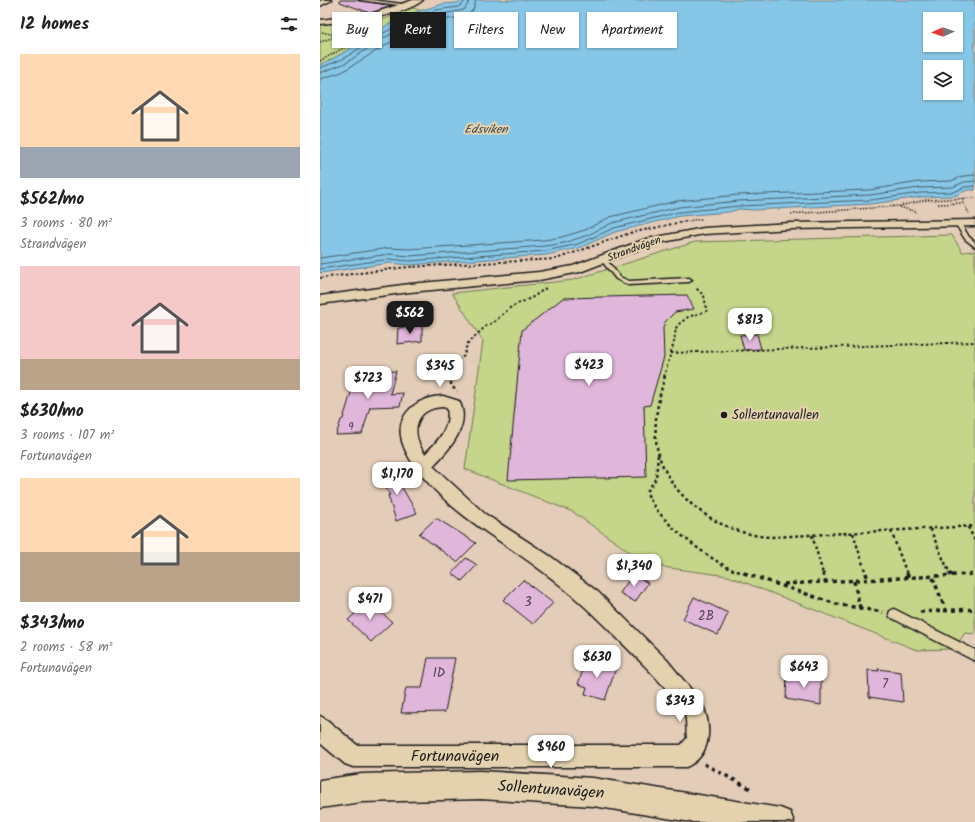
<!DOCTYPE html>
<meta charset="utf-8">
<style>
:root{--surface:#fff;--page:#f6f6f6;--text:#222;--muted:#767676;--accent:#1c1c1c}
body{margin:0;font-family:Kalam,sans-serif;background:var(--page);color:var(--text);height:100vh;display:flex;flex-direction:column;font-size:15px;white-space:nowrap}
*{box-sizing:border-box;margin:0}
p{font-size:13px;color:var(--muted)}
.icon{flex:none;width:22px;height:22px;fill:none;stroke:currentColor;stroke-width:2;stroke-linecap:round;stroke-linejoin:round}
.map{position:relative;flex:1;overflow:hidden}
.details{display:flex;flex-direction:column;background:var(--surface);width:320px}
.details>*{flex:none}
.top-card{position:absolute;left:12px;top:12px;width:380px;height:36px;display:flex;gap:8px}
.needle{width:26px;rotate:268deg}
.fabs{position:absolute;left:603px;top:12px;display:grid;gap:8px}
.fabs a{display:grid;place-items:center;width:40px;height:40px;border-radius:0px;background:var(--surface);box-shadow:0 1px 3px #0004;font-size:20px}
.price{position:absolute;translate:-50% -34px;padding:0 9px;border-radius:8px;background:#fff;color:#222;font-size:13px;line-height:26px;filter:drop-shadow(0 1px 2px #0008)}
.price::after{content:'';position:absolute;left:50%;top:24px;width:12px;height:9px;margin-left:-6px;background:inherit;clip-path:polygon(0 0,100% 0,50% 100%)}
.price.current{background:var(--accent);color:#fff}
ul{padding:0;list-style:none}
li{display:grid;align-content:center;gap:8px;height:212px;padding:0 20px}
li span{display:grid;place-items:center;height:124px;border-radius:0px;color:#555}
li>.icon{margin-inline-start:auto}
span .icon{width:72px;height:72px;fill:#fffc;stroke-width:1}
li b{font-size:17px}
h2{display:flex;justify-content:space-between;align-items:center;height:48px;padding:0 20px;font-size:17px}
.pill{padding:0 14px;border-radius:0px;background:var(--surface);box-shadow:0 1px 3px #0004;font-size:14px;line-height:36px}
.pill.current{background:var(--accent);color:#fff}
main{display:flex;flex:1;min-height:0}
.map>svg:first-child{display:block}
.green{fill:#c5d58a;stroke:#707853}
.water{fill:#86c6e6;stroke:#5c8295;fill-rule:evenodd}
.lines{fill:none;stroke-linecap:round;stroke-linejoin:round}
.shore{stroke:#46606d;stroke-width:1}
.building{fill:#e1b6db;stroke:#1c1c1c}
.service-casing{stroke:#1c1c1c;stroke-width:3}
.minor-casing{stroke:#1c1c1c;stroke-width:3}
.tertiary-casing{stroke:#1c1c1c;stroke-width:3}
.path-far3{stroke:#1c1c1c;stroke-width:1.5;stroke-dasharray:1.5 1.5;stroke-linecap:butt}
.path-far2{stroke:#1c1c1c;stroke-width:2;stroke-dasharray:2.5 2.5;stroke-linecap:butt}
.path-far1{stroke:#1c1c1c;stroke-width:2.5;stroke-dasharray:3 3;stroke-linecap:butt}
.path{stroke:#1c1c1c;stroke-width:3.5;stroke-dasharray:4 4;stroke-linecap:butt}
.service{fill:#e4d2af;fill-rule:evenodd}
.minor{fill:#e4d2af;fill-rule:evenodd}
.tertiary{fill:#e4d2af;fill-rule:evenodd}
.poi-dot{fill:#1c1c1c;stroke:#e4d2af;stroke-width:1.5}
.labels{text-anchor:middle;dominant-baseline:central;stroke-width:4;stroke-linejoin:round;paint-order:stroke}
.far-street-label{font-size:11px;fill:#1c1c1c;stroke:#e4d2af}
.number-label{font-size:11px;fill:#4d424c}
.far-water-label{font-size:12px;font-style:italic;fill:#36464e;stroke:#e4d2af}
.poi-label{font-size:13px;fill:#1c1c1c;stroke:#e4d2af;text-anchor:start}
.near-number-label{font-size:13px;fill:#4d424c}
.near-street-label{font-size:16px;fill:#1c1c1c;stroke:#e4d2af}
</style>
<main>
<section class="details">
<h2>12 homes<svg class="icon" aria-label="filters" viewBox="0 0 24 24"><path d="M4 7h16M4 17h16"/><circle cx="9" cy="7" r="2"/><circle cx="15" cy="17" r="2"/></svg></h2>
<ul>
<li><span style="background:linear-gradient(#ffd9b3 75%,#9aa5b1 0)"><svg class="icon" aria-label="home" viewBox="0 0 24 24"><path d="M3 11l9-7 9 7M6 9v11h12V9"/></svg></span><div><b>$562/mo</b><p>3 rooms · 80 m²</p><p>Strandvägen</p></div></li>
<li><span style="background:linear-gradient(#f6c9c9 75%,#b9a48a 0)"><svg class="icon" aria-label="home" viewBox="0 0 24 24"><path d="M3 11l9-7 9 7M6 9v11h12V9"/></svg></span><div><b>$630/mo</b><p>3 rooms · 107 m²</p><p>Fortunavägen</p></div></li>
<li><span style="background:linear-gradient(#ffd9b3 60%,#b9a48a 0)"><svg class="icon" aria-label="home" viewBox="0 0 24 24"><path d="M3 11l9-7 9 7M6 9v11h12V9"/></svg></span><div><b>$343/mo</b><p>2 rooms · 58 m²</p><p>Fortunavägen</p></div></li>
</ul>
</section>
<div class="map">
<svg width="655" height="822" viewBox="0 0 655 822">
<rect width="100%" height="100%" fill="#e3ccb8"/>
<filter id="ink" filterUnits="userSpaceOnUse"><feTurbulence type="fractalNoise" baseFrequency=".025" numOctaves="2"/><feDisplacementMap in="SourceGraphic" scale="8" xChannelSelector="R" yChannelSelector="G"/><feConvolveMatrix kernelMatrix="1 2 1 2 8 2 1 2 1" color-interpolation-filters="sRGB"/></filter>
<g filter="url(#ink)">
<!-- green -->
<g class="green">
<path d="M90 7 102 11C65 21 35 49 0 65V24L25 22 31 26 20 31 23 34H34L42 29 40 23 65 19Z"/>
<path d="M632 235 642 252 655 251V634L645 633 636 646 630 649 597 650 408 576 328 565 253 512 145 469 163 341 132 293 253 280 375 242Z"/>
</g>
<!-- water -->
<path class="water" d="M144 0H655V190H647L635 196 601 197 551 204 433 210 419 209 409 212 360 216 295 232 259 248 226 255 89 265 71 263 0 273V65C32 51 58 26 91 14 101 10 113 7 123 4 131 3 137 4 144 0ZM610 19H636V45H610ZM610 67H636V93H610Z"/>
<g class="lines">
<!-- shore -->
<g class="shore">
<path d="M0 68 23 59 60 35 92 18 116 10 138 7 143 4 145 0"/>
<path d="M0 73 26 63 62 39 94 22 117 15 144 10 150 0"/>
<path d="M0 79 22 72 74 40 97 28 123 20 146 16 153 10 156 0"/>
<path d="M0 258 69 248 89 249 224 240 242 237 265 230 290 217 357 201 418 195 549 190 599 182 631 181 644 176 655 175"/>
<path d="M0 264 70 254 89 256 225 246 244 243 268 235 292 223 359 207 418 201 550 195 599 188 633 187 644 182 655 181"/>
<path d="M0 269 70 259 89 261 225 251 258 244 294 228 359 212 419 206 551 200 600 193 634 192 645 187 655 186"/>
</g>
</g>
<!-- building -->
<g class="building">
<path d="M20 0H38L72 6 50 13 20 2Z"/>
<path d="M367 295 374 309 355 312 345 322 343 328 344 357 330 405 324 406 326 477 188 480 202 330 243 298Z"/>
<path d="M102 325V341L77 344 78 328Z"/>
<path d="M437 334 441 349 424 350 420 335Z"/>
<path d="M76 371 70 394 83 393 80 406 50 407 42 434 16 435 21 420 23 419 37 373Z"/>
<path d="M71 469 97 513 76 521 68 495H70L58 475Z"/>
<path d="M116 518 156 543 137 562 99 534Z"/>
<path d="M146 558 157 565 142 581 132 573Z"/>
<path d="M313 574 328 583 315 602 300 593Z"/>
<path d="M203 580 233 603 213 624 183 600Z"/>
<path d="M374 597 408 613 398 635 363 619Z"/>
<path d="M49 601 72 622 51 642 28 620Z"/>
<path d="M108 658H135L125 712 81 713 86 688H102Z"/>
<path d="M267 659 296 668 285 700 265 694 267 687 258 684Z"/>
<path d="M558 669 581 672 583 702 549 697 548 670 559 671Z"/>
<path d="M467 673 501 679V705L466 699Z"/>
</g>
<g class="lines">
<defs>
<g id="service">
<path d="M39 0H52L89 5 87 6Z"/>
<path d="M33 19 35 20V30L33 31 31 30V20Z"/>
<path d="M638 221 640 222 649 237 655 242V247L645 239 635 223Z"/>
<path d="M284 258 286 259 300 277 309 281 369 278 372 280 369 282 308 285 296 279 281 260Z"/>
<path d="M574 609 655 650V661L570 617 569 614 570 611Z"/>
</g>
<g id="minor">
<path d="M2 0H12L0 6V1Z"/>
<path d="M93 0H103C84 17 25 22 0 24V20L51 14Z"/>
<path d="M655 220V226L471 229 384 234 333 244 260 272 219 280 90 292 0 304V296L90 284 219 272 253 266 326 239 384 228 471 223Z"/>
<path d="M123 396 139 401C152 425 129 450 113 466L115 468 165 514 230 556 278 592 347 660 382 703C392 726 392 756 366 767H33L25 764 0 743V716L7 720 37 745H361L367 738C366 731 367 721 365 714 362 705 331 672 322 663 288 629 257 596 218 568 179 539 136 516 104 478 95 468 83 451 81 436 77 412 101 396 123 396ZM123 407 127 408C131 428 118 441 105 454 90 434 94 408 123 407Z"/>
</g>
<path id="tertiary" d="M161 771 273 778 460 808 470 812 474 822H371L273 806 161 799 42 802 0 808V780L42 774Z"/>
</defs>
<!-- service casing -->
<use href="#service" class="service-casing"/>
<!-- minor casing -->
<use href="#minor" class="minor-casing"/>
<!-- tertiary casing -->
<use href="#tertiary" class="tertiary-casing"/>
<!-- path-far3 -->
<g class="path-far3">
<path d="M2 32 19 36"/>
<path d="M0 42 26 33"/>
<path d="M0 61 31 44 34 38"/>
<path d="M618 204 643 203 649 213"/>
<path d="M580 207 597 212"/>
<path d="M471 214 579 206 606 200 655 198"/>
<path d="M359 222 382 219"/>
</g>
<!-- path-far2 -->
<g class="path-far2">
<path d="M0 278 88 267 236 259 310 233 367 221"/>
<path d="M351 353 655 342"/>
<path d="M131 377 132 364 144 356 147 344 166 326 174 322 191 307 213 297 226 288"/>
<path d="M344 377 354 342 356 328 359 324 368 317 387 311 384 296 375 287"/>
</g>
<!-- path-far1 -->
<g class="path-far1">
<path d="M131 376V385L137 392"/>
<path d="M345 376C339 397 334 418 336 440 341 494 401 536 452 537L655 526"/>
<path d="M338 455 336 478 327 492C333 517 386 557 409 568 415 571 421 572 427 574"/>
<path d="M648 527 655 541"/>
<path d="M610 529 630 574"/>
<path d="M571 531 587 574"/>
<path d="M533 533 546 574"/>
<path d="M492 535 503 574"/>
</g>
<!-- path -->
<g class="path">
<path d="M424 573 516 604 563 612"/>
<path d="M503 573 505 582"/>
<path d="M546 573 548 580"/>
<path d="M587 573 589 579"/>
<path d="M630 573 631 576"/>
<path d="M613 578 626 611"/>
<path d="M534 581 540 608"/>
<path d="M464 584 655 574"/>
<path d="M600 612 655 609"/>
<path d="M384 764 431 789"/>
</g>
<!-- service -->
<use href="#service" class="service"/>
<!-- minor -->
<use href="#minor" class="minor"/>
<!-- tertiary -->
<use href="#tertiary" class="tertiary"/>
</g>
</g>
<!-- markers -->
<circle class="poi-dot" cx="404" cy="415" r="4"/>
<g class="labels">
<!-- far-street labels -->
<g class="far-street-label">
<text transform="translate(314 249) rotate(-20)">Strandvägen</text>
</g>
<!-- number labels -->
<g class="number-label">
<text x="31" y="427">9</text>
</g>
<!-- far-water labels -->
<g class="far-water-label">
<text x="166" y="129">Edsviken</text>
</g>
<!-- poi labels -->
<g class="poi-label">
<text x="412" y="415">Sollentunavallen</text>
</g>
<!-- near-number labels -->
<g class="near-number-label">
<text x="208" y="602">3</text>
<text x="386" y="616">2B</text>
<text x="119" y="673">1D</text>
<text x="565" y="684">7</text>
</g>
<!-- near-street labels -->
<g class="near-street-label">
<text x="135" y="756">Fortunavägen</text>
<text transform="translate(231 790) rotate(4)">Sollentunavägen</text>
</g>
</g>
</svg>
<div class="fabs">
<a><svg class="needle" viewBox="-14 -14 28 28"><path d="M0-13l5 13h-10z" fill="#e53935"/><path d="M0 13l5-13h-10z" fill="#767676"/></svg></a>
<a><svg class="icon" aria-label="layers" viewBox="0 0 24 24"><path d="M12 4l9 5-9 5-9-5zM3 14l9 5 9-5"/></svg></a>
</div>
<b class="price current" style="left:90px;top:335px">$562</b>
<b class="price" style="left:430px;top:342px">$813</b>
<b class="price" style="left:269px;top:387px">$423</b>
<b class="price" style="left:120px;top:388px">$345</b>
<b class="price" style="left:48px;top:400px">$723</b>
<b class="price" style="left:77px;top:496px">$1,170</b>
<b class="price" style="left:314px;top:588px">$1,340</b>
<b class="price" style="left:50px;top:621px">$471</b>
<b class="price" style="left:277px;top:679px">$630</b>
<b class="price" style="left:484px;top:689px">$643</b>
<b class="price" style="left:360px;top:723px">$343</b>
<b class="price" style="left:231px;top:769px">$960</b>
<div class="top-card">
<a class="pill">Buy</a>
<a class="pill current">Rent</a>
<a class="pill">Filters</a>
<a class="pill">New</a>
<a class="pill">Apartment</a>
</div>
</div>
</main>
